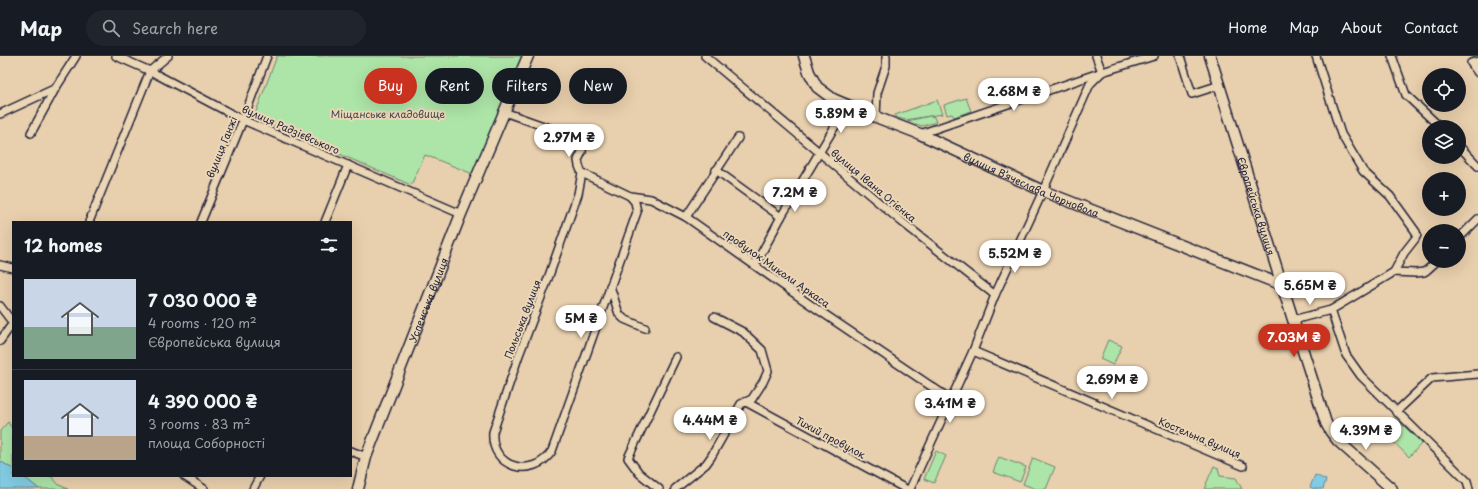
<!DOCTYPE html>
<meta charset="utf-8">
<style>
:root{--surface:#171b24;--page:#20242c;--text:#f1f3f6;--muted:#9ea1a6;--line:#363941;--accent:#c8321e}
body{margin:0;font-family:"Playpen Sans",sans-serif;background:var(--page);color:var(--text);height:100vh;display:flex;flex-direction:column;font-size:15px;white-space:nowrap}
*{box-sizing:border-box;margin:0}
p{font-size:13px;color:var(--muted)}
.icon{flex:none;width:22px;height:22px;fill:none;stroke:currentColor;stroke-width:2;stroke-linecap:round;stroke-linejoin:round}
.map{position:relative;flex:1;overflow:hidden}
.sheet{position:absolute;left:12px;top:165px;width:340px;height:256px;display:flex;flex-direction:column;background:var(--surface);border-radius:0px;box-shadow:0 4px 16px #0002}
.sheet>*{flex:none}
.top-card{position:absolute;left:364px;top:12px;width:380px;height:36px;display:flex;gap:8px}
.buttons{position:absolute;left:1422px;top:12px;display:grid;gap:8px}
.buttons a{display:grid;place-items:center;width:44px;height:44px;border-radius:50%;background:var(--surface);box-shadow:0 4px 16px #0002;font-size:20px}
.price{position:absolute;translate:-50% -34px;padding:0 9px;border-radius:14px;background:#fff;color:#222;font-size:13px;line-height:26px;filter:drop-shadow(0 1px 2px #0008)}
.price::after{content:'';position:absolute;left:50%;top:24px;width:12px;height:9px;margin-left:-6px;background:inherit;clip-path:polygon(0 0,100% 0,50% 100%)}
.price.on{background:var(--accent);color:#fff}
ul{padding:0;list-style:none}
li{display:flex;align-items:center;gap:12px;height:100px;padding:0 12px}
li+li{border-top:1px solid var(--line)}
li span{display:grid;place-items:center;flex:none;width:112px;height:80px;border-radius:0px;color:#555}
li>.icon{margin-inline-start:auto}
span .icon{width:48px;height:48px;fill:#fffc;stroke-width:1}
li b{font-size:17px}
h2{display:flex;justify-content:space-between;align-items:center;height:48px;padding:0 12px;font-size:17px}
.chip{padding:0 14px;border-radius:18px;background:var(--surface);box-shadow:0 4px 16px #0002;font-size:14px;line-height:36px}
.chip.on{background:var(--accent);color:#fff}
header{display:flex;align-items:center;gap:24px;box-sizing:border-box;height:56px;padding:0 20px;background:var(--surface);border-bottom:1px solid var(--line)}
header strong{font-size:19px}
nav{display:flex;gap:22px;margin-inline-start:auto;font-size:14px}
.search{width:280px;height:36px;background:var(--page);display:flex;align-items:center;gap:10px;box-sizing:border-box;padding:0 14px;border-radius:22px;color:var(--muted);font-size:15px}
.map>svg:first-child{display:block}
.green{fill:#ade4a7;stroke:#688371}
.water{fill:#82cce3;stroke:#5c88a0}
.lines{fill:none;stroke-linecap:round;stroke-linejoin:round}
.street-casing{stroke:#22223b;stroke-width:10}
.secondary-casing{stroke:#22223b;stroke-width:13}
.street{stroke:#ebd6b5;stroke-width:7}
.secondary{stroke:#ebd6b5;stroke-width:10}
.labels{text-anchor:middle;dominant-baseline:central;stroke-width:4;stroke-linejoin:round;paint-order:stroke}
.park-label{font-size:10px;fill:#3e4951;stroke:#ebd6b5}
.street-label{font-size:10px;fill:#22223b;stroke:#ebd6b5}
</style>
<header>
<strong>Map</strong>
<div class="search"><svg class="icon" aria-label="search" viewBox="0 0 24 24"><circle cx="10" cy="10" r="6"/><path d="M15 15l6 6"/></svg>Search here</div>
<nav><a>Home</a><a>Map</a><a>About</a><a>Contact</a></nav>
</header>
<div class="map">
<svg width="1478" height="433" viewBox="0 0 1478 433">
<rect width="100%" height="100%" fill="#e8cfad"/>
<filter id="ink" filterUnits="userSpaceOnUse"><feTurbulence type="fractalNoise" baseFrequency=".025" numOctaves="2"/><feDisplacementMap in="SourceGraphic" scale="8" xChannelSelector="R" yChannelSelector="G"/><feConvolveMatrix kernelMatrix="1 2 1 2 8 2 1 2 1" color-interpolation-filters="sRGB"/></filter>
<g filter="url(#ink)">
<!-- green -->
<g class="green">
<path d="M277 0H523L473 118 425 99 411 129 254 61Z"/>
<path d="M966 42 971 55 954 61 952 58 947 59 944 49Z"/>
<path d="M937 44 942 58 905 64 895 61V59Z"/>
<path d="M930 60 934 61 936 66 922 70 907 65Z"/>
<path d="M1108 284 1122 290 1113 309 1100 303Z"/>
<path d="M1395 362 1422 387 1409 401 1382 375Z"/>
<path d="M8 366 13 374V413L0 405V375Z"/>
<path d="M936 395 946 400 934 427 924 423Z"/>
<path d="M999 401 1026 411 1020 426 993 416Z"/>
<path d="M1033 402 1055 411 1046 433H1036L1023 428Z"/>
<path d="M1214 410 1218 412 1220 420 1236 422 1242 433H1205L1207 429 1206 428Z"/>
<path d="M23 420H51L59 429 68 433H39Z"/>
</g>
<!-- water -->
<g class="water">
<path d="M0 405 13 413V420H23L39 433H0Z"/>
<path d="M1315 419 1326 424 1323 433H1314L1310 431Z"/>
</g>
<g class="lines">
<defs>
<g id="street">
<path d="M116 0 150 15 243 64 461 158"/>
<path d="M705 0 902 166 995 239"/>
<path d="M1096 0 1102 16"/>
<path d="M1180 0 1192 38 1220 29"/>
<path d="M1316 0 1341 78 1363 115 1390 140 1416 176 1417 179 1415 183 1404 197 1394 216"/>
<path d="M1392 0 1406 39 1440 71"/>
<path d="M1478 5 1471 7 1478 17"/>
<path d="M504 56 583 84 582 96 578 104 579 110 582 117 578 138 545 231 519 299 493 376C490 412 533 424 552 395L637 156 635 146 630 140"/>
<path d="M0 58 54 33"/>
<path d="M876 61 877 37 886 10V0"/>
<path d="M31 77 55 33 76 0"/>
<path d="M920 78 1102 16 1154 0"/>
<path d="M1459 90 1478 110"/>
<path d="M716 114 781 161"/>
<path d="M582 117 630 140 651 143 686 161 808 247 950 343"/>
<path d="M686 161 738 82"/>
<path d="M89 166 150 15 168 0"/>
<path d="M201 166 243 64 267 0"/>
<path d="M325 166 348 109"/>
<path d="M1459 182 1478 163"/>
<path d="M0 209 13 212"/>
<path d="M755 209 781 161 847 50"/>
<path d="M610 230 619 258 624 263 645 272"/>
<path d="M0 250 13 267 0 285"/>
<path d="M1331 254 1346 299 1361 320 1467 425 1469 433"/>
<path d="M1293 264 1331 254 1394 216 1416 217 1424 216 1427 214 1437 205"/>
<path d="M973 295 1243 410"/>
<path d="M746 346 906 433"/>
<path d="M1396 356 1432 322 1478 318"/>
<path d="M351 395 366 401"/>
<path d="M184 420 204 433"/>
<path d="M253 433 260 420"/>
<path d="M659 433 639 417 628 402 676 301"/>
<path d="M675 433 706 408 711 401 741 348 752 343 763 326 768 315 762 294 743 276 714 261"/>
<path d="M910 433 973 295 995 239 1043 135 1090 28 1102 16"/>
</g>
<g id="secondary">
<path id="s1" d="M804 0 809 16 817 31 833 43 876 61 920 78 1043 135 1282 229"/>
<path id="s2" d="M1210 0 1282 229 1326 367 1331 376 1338 385 1392 433"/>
<path id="s3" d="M358 433 366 401 461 158 528 0"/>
</g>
</defs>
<!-- street casing -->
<use href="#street" class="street-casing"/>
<!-- secondary casing -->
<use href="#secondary" class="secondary-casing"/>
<!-- street -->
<use href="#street" class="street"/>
<!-- secondary -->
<use href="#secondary" class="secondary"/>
</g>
</g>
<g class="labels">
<!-- park labels -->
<g class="park-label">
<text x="388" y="57">Міщанське кладовище</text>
</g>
<!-- street labels -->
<g class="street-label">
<text transform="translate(291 73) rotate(24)">вулиця Радзієвського</text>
<text transform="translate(221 91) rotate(-68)">вулиця Ганжі</text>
<text stroke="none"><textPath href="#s1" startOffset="270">вулиця В’ячеслава Чорновола</textPath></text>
<text transform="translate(874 129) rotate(40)">вулиця Івана Огієнка</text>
<text stroke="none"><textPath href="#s2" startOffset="157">Європейська вулиця</textPath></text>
<text transform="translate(777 212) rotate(35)">провулок Миколи Аркаса</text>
<text stroke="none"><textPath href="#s3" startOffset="202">Успенська вулиця</textPath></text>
<text transform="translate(522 263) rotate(-69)">Польська вулиця</text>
<text transform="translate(831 381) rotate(28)">Тихий провулок</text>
<text transform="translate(1200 381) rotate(23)">Костельна вулиця</text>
</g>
</g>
</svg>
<div class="buttons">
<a><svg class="icon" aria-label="locate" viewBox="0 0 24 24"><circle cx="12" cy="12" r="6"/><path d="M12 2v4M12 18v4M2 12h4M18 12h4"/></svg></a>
<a><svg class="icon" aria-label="layers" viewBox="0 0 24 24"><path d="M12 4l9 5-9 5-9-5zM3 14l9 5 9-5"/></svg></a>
<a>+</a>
<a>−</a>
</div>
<b class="price" style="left:1014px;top:56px">2.68M ₴</b>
<b class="price" style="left:841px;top:78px">5.89M ₴</b>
<b class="price" style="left:569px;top:102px">2.97M ₴</b>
<b class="price" style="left:795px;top:157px">7.2M ₴</b>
<b class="price" style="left:1015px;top:218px">5.52M ₴</b>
<b class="price" style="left:1310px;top:250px">5.65M ₴</b>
<b class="price" style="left:581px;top:283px">5M ₴</b>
<b class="price on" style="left:1294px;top:302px">7.03M ₴</b>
<b class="price" style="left:1112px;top:344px">2.69M ₴</b>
<b class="price" style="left:950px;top:368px">3.41M ₴</b>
<b class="price" style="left:710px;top:385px">4.44M ₴</b>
<b class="price" style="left:1366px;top:395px">4.39M ₴</b>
<div class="top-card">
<a class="chip on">Buy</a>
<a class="chip">Rent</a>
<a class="chip">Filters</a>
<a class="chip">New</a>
</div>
<section class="sheet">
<h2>12 homes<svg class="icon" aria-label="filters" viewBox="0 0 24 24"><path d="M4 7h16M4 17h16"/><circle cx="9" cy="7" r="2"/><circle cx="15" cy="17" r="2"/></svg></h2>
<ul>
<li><span style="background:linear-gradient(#c9d6e8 60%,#7fa58c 0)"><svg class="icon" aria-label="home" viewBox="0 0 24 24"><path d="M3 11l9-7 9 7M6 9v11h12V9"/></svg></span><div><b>7 030 000 ₴</b><p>4 rooms · 120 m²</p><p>Європейська вулиця</p></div></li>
<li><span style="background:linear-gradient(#c9d6e8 70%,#b9a48a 0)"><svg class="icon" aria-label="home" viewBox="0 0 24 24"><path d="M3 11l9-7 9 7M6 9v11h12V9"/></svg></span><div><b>4 390 000 ₴</b><p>3 rooms · 83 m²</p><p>площа Соборності</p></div></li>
</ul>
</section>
</div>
